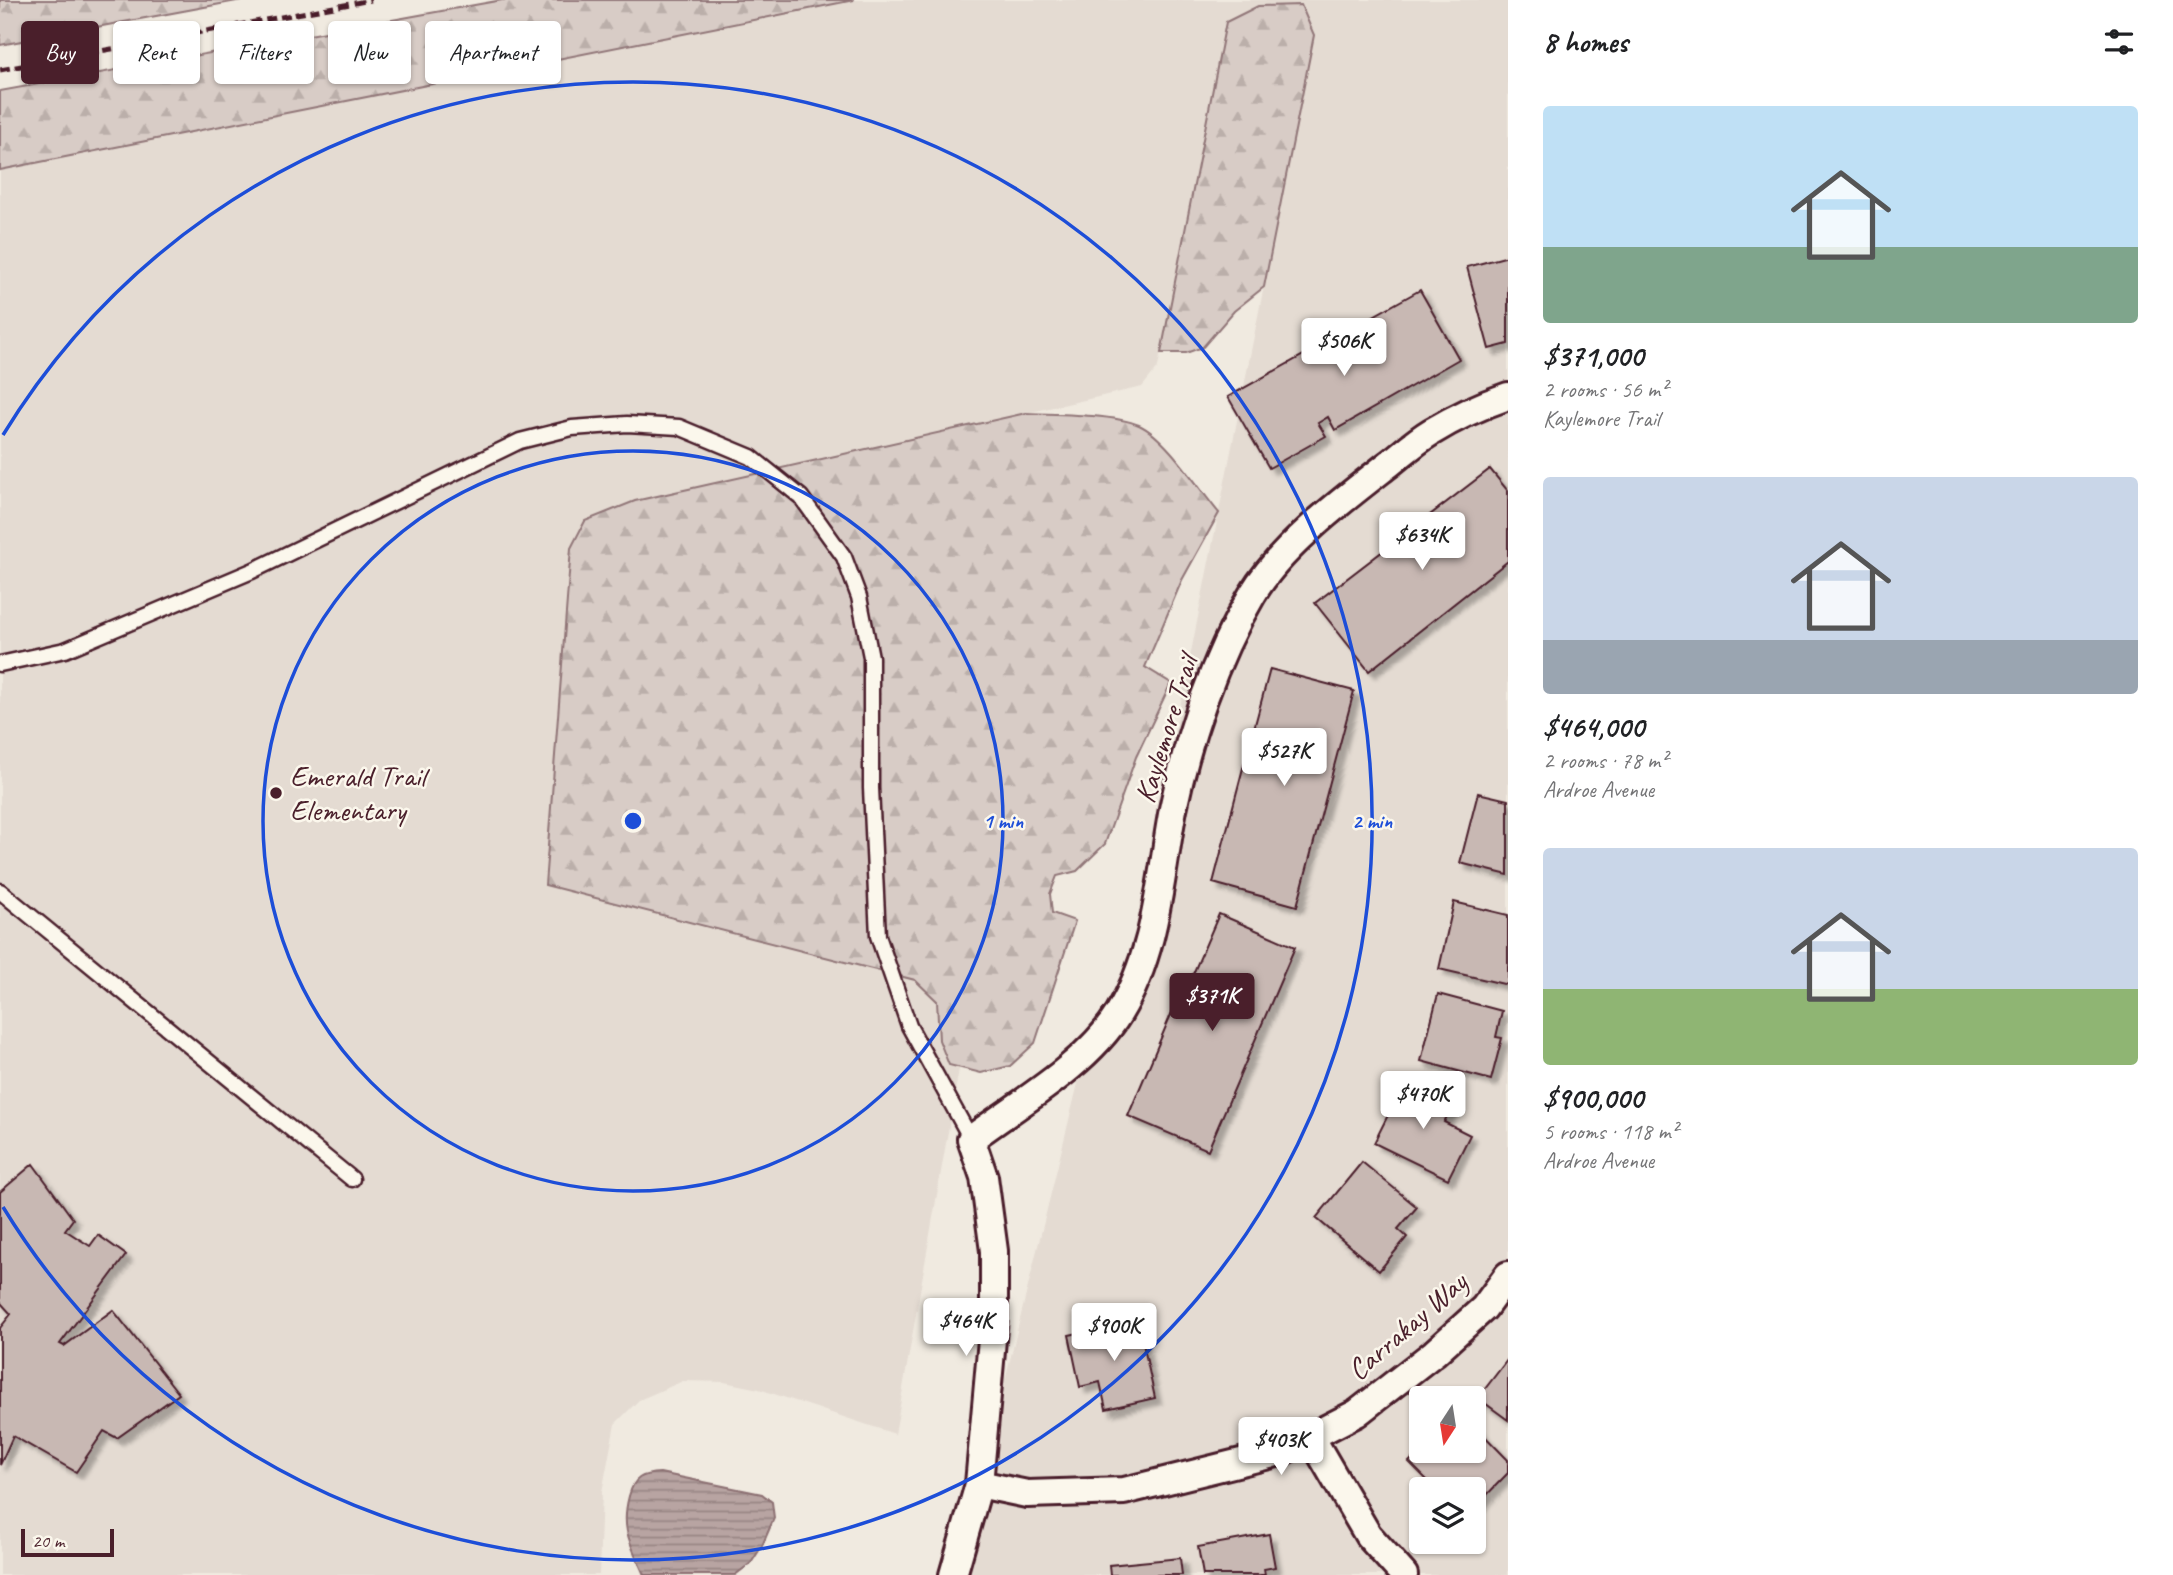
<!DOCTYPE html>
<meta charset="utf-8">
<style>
:root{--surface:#fff;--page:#f6f6f6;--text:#202124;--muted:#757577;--accent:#4a1f2b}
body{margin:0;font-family:Caveat,sans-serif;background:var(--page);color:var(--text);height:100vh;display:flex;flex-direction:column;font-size:26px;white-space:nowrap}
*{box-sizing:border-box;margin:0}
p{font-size:23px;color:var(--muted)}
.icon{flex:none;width:38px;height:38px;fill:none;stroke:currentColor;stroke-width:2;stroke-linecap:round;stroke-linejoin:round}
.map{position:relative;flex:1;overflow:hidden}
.drawer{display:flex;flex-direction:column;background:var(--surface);width:665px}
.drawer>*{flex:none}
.guide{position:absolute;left:21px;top:21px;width:665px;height:63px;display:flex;gap:14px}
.needle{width:46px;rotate:192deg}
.controls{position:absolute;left:1409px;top:1386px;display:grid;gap:14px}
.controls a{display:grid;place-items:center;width:77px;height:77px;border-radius:7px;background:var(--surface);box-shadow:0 2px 5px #0004;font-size:35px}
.scale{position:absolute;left:21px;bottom:18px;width:93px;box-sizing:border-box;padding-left:7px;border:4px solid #4a1f2b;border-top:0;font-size:19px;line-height:24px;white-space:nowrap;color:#4a1f2b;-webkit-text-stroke:5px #fbf7ec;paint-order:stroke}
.price{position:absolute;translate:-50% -60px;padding:0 16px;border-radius:7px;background:#fff;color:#222;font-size:23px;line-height:46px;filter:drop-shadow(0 2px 4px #0008)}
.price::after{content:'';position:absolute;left:50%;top:42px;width:21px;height:16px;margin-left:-10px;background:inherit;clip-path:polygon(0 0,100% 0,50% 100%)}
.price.on{background:var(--accent);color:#fff}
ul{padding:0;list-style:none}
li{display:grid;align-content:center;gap:14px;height:371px;padding:0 35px}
li span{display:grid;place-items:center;height:217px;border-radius:7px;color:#555}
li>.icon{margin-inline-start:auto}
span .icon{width:126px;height:126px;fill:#fffc;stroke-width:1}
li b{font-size:30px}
h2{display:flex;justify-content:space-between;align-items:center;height:84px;padding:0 35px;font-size:30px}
.chip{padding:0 24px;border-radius:7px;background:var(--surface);box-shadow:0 2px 5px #0004;font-size:24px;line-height:63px}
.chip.on{background:var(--accent);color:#fff}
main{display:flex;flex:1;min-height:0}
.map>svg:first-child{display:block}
.built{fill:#e4dbd2;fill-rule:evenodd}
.forest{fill:url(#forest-firs);stroke:#917678;stroke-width:2}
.water{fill:url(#water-rules);stroke:#8c6f72;stroke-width:2}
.building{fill:#c8b8b3;stroke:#4a1f2b;stroke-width:2;filter:url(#shadow)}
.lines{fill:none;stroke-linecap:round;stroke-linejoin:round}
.service-casing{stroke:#4a1f2b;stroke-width:19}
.minor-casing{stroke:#4a1f2b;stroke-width:32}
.service{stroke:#fbf7ec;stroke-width:14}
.minor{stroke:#fbf7ec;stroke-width:26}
.rail{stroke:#4a1f2b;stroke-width:5;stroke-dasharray:10 5;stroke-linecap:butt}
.ring{fill:none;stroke:#1d4ed8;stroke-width:3.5}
.poi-dot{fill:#4a1f2b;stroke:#fbf7ec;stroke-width:2.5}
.labels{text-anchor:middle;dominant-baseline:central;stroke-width:5;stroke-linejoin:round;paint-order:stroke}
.street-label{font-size:30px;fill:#4a1f2b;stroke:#fbf7ec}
.poi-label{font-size:30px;fill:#4a1f2b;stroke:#fbf7ec;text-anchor:start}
.centre{fill:#1d4ed8;stroke:#fbf7ec;stroke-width:3.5}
.ring-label{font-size:21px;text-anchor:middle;font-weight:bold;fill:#1d4ed8;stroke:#fbf7ec;stroke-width:5;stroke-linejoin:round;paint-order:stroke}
</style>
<main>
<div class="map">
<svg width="1508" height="1575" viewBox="0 0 1508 1575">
<defs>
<pattern id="forest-firs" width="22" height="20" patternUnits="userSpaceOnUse" patternTransform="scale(1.75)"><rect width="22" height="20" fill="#d8ccc6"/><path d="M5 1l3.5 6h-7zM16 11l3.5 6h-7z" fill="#bbafaa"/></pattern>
<pattern id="water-rules" width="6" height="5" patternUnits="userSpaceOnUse" patternTransform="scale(1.75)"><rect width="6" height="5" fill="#b8a4a2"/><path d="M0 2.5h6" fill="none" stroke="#988584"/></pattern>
<filter id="shadow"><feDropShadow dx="6" dy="6" stdDeviation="2" flood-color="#0004"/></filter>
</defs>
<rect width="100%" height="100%" fill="#f0eae0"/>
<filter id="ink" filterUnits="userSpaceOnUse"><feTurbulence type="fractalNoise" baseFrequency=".0143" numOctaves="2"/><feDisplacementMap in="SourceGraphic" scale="14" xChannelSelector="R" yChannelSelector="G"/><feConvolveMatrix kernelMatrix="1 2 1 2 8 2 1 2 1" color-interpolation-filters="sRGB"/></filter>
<g filter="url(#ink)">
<!-- built -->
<path class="built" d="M854 0H1508V1575H957L1085 1055 1119 1013 1314 35 1301 6 1226 22 1158 367 1142 387 635 501 585 521 972 995 895 1434 759 1389 724 1382 683 1381 639 1400 615 1424 602 1492 599 1575H0V170ZM1421 1398H1474V1451H1421ZM1421 1489H1474V1542H1421Z"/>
<!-- forest -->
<g class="forest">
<path d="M0 0H242L0 45Z"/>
<path d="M502 0H854L0 170V91Z"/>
<path d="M1301 5 1314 35 1264 287 1234 311 1203 347 1186 353H1161L1226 22 1258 6Z"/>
<path d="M1026 413C1054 414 1114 414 1139 425 1166 437 1199 489 1219 513L1182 580 1145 667 1171 683 1136 757 1105 844 1077 871 1057 876 1050 894 1052 913 1075 921 1035 1043 1010 1066 981 1073 949 1065 939 1040 937 1001 915 980 545 885 571 548 585 521 635 501Z"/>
</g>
<!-- water -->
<path class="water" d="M660 1473 762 1494 772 1502 774 1518 762 1546 751 1563 735 1575H644C631 1544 620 1530 629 1496 634 1477 642 1474 660 1473Z"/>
<!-- building -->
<g class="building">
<path d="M1508 256V344L1489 349 1467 267Z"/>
<path d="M1420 290 1459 359 1335 430 1328 417 1318 423 1326 436 1269 468 1228 397Z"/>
<path d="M1490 469 1508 491V561L1369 671 1315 603Z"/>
<path d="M1270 669 1354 691 1297 906 1213 883 1249 745 1270 751 1273 742 1252 736Z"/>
<path d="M1478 793 1508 800V875L1460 863Z"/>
<path d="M1454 902 1508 915V985L1439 969Z"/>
<path d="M1219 914 1295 947 1208 1150 1128 1116 1186 979 1190 981Z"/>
<path d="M1438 994 1502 1011 1496 1037 1502 1038 1491 1080 1421 1061Z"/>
<path d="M1405 1081 1453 1105 1444 1122 1470 1135 1448 1179 1374 1143Z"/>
<path d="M1362 1162 1417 1207 1398 1229 1407 1237 1379 1271 1316 1218Z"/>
<path d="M33 1164 73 1219 65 1230 90 1246 98 1235 126 1255 60 1344 64 1346 113 1310 179 1394 117 1438 104 1431 76 1472 13 1436 0 1465V1328L11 1314 0 1302V1192Z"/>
<path d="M1138 1320 1155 1398 1106 1409 1100 1382 1080 1387 1069 1335Z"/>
<path d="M1508 1359V1420L1478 1398Z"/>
<path d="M1474 1425 1508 1460V1473L1474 1508V1489H1436L1409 1462 1421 1450 1474 1451Z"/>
<path d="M1269 1534 1275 1567 1264 1569 1265 1575H1203L1198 1547Z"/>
<path d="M1180 1558 1182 1575H1110L1109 1565Z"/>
</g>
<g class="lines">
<defs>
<g id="service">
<path d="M0 664 65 650 252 571 520 441 572 428 627 424 679 427 751 457 801 497 844 557 859 597 871 657V788L878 936 909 1026 971 1139"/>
<path d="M0 891 352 1179"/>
</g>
<g id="minor">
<path d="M1311 1437 1368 1535 1404 1575"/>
<path d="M979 1484 1027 1494 1124 1491 1281 1452 1357 1413 1434 1353 1484 1308 1508 1275"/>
<path d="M953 1575 979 1484 994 1317V1251L984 1177 971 1139C1019 1103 1087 1065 1119 1013 1157 951 1160 878 1173 809 1188 737 1214 659 1252 595 1281 546 1344 499 1389 464 1403 453 1416 441 1431 432 1454 418 1482 405 1508 396"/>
</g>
</defs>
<!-- service casing -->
<use href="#service" class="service-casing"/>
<!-- minor casing -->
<use href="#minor" class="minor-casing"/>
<!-- service -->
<use href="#service" class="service"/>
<!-- minor -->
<use href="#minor" class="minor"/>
<!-- rail -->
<path class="rail" d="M0 70 371 0"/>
</g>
</g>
<!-- distance rings -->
<g class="ring">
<circle cx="633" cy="821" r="370"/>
<path d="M3 435A739 739 0 1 1 3 1207"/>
</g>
<!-- markers -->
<circle class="poi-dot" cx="276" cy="793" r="7"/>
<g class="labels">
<!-- street labels -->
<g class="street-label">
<text transform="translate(1166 729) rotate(-73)">Kaylemore Trail</text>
<text transform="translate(1407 1326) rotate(-41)">Carrakay Way</text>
</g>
<!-- poi labels -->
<g class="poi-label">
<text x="290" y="776">Emerald Trail<tspan x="290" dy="34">Elementary</tspan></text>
</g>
</g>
<circle cx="633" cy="821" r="10" class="centre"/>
<g class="ring-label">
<text x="1003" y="828">1 min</text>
<text x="1372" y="828">2 min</text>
</g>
</svg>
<div class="controls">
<a><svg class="needle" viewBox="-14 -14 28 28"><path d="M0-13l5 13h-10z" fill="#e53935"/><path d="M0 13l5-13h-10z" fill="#757577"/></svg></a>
<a><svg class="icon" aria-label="layers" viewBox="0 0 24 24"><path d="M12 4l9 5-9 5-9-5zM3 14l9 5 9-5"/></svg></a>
</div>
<div class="scale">20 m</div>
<b class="price" style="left:1344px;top:378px">$506K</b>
<b class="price" style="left:1422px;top:572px">$634K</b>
<b class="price" style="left:1284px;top:788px">$527K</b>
<b class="price on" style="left:1212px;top:1033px">$371K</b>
<b class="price" style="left:1423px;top:1131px">$470K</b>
<b class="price" style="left:966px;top:1358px">$464K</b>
<b class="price" style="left:1114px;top:1363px">$900K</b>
<b class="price" style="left:1281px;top:1477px">$403K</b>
<div class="guide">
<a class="chip on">Buy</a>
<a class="chip">Rent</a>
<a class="chip">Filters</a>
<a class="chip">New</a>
<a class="chip">Apartment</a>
</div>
</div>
<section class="drawer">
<h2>8 homes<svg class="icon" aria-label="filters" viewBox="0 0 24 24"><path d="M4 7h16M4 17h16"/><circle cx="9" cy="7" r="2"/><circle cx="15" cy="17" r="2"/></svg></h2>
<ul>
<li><span style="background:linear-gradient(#bfe0f5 65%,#7fa58c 0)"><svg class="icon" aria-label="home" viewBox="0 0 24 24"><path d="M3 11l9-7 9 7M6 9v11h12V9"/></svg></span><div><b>$371,000</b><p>2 rooms · 56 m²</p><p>Kaylemore Trail</p></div></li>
<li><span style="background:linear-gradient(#c9d6e8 75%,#9aa5b1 0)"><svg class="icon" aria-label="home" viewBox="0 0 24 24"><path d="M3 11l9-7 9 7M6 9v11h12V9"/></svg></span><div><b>$464,000</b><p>2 rooms · 78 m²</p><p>Ardroe Avenue</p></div></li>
<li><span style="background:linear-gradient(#c9d6e8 65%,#8fb573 0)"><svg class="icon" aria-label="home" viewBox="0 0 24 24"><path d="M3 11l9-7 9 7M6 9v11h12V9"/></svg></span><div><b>$900,000</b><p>5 rooms · 118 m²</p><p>Ardroe Avenue</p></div></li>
</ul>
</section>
</main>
